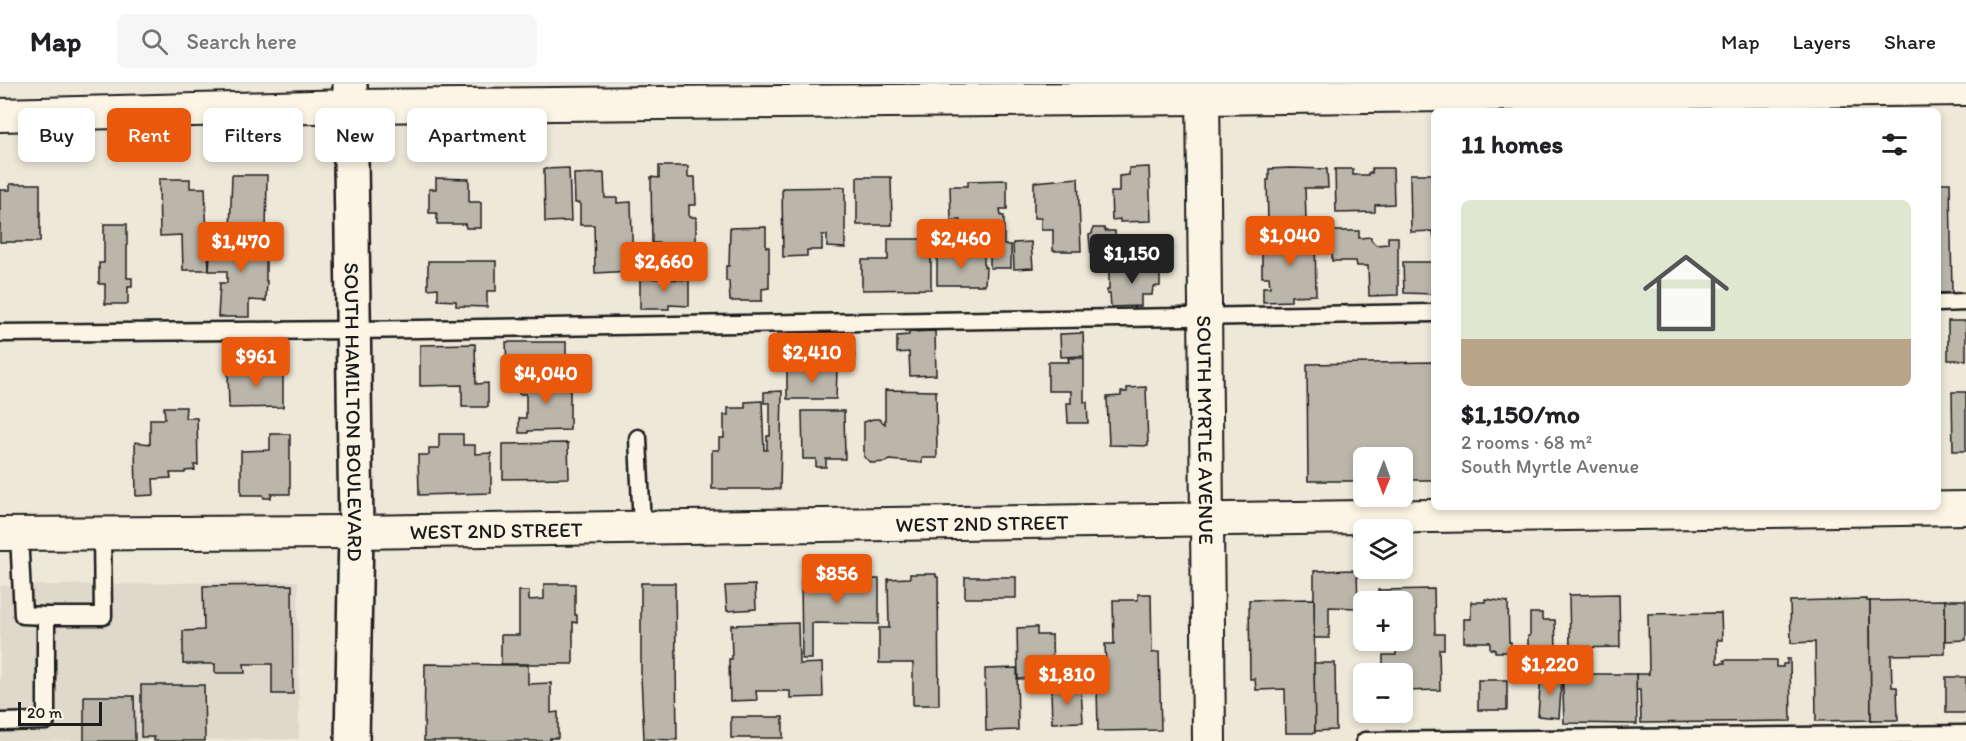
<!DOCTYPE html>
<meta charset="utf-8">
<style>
:root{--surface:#fff;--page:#f6f6f6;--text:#202124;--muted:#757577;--line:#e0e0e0;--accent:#ea580c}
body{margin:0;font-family:Itim,sans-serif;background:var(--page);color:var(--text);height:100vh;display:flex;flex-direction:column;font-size:22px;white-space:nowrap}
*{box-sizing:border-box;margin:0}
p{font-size:20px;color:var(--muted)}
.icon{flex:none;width:33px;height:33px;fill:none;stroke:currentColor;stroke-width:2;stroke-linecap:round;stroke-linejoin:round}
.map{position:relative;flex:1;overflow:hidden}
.sheet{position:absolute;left:1431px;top:24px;width:510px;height:402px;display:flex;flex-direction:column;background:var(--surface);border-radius:9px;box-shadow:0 3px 9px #0003}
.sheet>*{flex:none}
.top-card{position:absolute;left:18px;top:24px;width:570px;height:54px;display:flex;gap:12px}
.needle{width:39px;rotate:181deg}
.controls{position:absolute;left:1353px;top:363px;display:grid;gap:12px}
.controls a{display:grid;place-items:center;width:60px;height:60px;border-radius:9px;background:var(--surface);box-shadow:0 3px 9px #0003;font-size:30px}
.scale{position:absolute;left:18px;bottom:15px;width:84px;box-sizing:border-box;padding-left:6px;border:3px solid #1c1c1c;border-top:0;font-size:16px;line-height:21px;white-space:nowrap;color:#1c1c1c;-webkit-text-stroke:4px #fcf5e5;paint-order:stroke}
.price{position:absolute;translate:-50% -51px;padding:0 14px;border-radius:6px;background:var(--accent);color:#fff;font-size:20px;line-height:39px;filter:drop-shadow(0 2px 3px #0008)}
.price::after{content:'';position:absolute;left:50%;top:36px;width:18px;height:14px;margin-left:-9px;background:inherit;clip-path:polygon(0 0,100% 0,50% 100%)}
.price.active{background:#222;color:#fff}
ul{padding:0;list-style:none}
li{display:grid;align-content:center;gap:12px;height:318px;padding:0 30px}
li span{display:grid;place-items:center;height:186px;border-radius:9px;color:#555}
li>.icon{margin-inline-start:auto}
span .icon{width:108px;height:108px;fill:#fffc;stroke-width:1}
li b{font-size:26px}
h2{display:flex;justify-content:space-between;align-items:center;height:72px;padding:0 30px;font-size:26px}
.chip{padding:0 21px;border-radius:9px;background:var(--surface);box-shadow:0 3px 9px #0003;font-size:21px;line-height:54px}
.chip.active{background:var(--accent);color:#fff}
header{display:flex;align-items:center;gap:36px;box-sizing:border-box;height:84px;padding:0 30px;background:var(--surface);border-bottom:2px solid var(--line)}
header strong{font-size:28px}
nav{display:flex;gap:33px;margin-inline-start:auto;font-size:21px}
.search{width:420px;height:54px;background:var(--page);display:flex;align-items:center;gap:15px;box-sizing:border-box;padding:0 21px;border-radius:9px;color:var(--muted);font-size:22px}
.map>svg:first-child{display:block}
.built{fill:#ded9cb}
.building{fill:#bab6aa;stroke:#1c1c1c;stroke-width:1.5}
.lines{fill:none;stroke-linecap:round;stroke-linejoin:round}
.lane-casing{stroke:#1c1c1c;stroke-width:21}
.street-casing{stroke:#1c1c1c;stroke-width:36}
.secondary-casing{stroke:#1c1c1c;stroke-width:38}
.lane{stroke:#fcf5e5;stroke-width:16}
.street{stroke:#fcf5e5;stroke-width:32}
.secondary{stroke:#fcf5e5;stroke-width:33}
.labels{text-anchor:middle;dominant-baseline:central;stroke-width:4.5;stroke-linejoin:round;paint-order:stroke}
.street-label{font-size:21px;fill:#1c1c1c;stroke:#fcf5e5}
</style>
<header>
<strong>Map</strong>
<div class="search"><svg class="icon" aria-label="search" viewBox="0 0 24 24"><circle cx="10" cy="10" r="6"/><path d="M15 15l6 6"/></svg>Search here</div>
<nav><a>Map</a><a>Layers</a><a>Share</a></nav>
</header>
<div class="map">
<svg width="1966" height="657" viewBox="0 0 1966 657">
<rect width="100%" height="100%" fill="#eee8d9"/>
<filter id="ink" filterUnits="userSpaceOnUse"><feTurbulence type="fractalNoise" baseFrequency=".0167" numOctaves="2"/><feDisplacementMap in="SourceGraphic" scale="12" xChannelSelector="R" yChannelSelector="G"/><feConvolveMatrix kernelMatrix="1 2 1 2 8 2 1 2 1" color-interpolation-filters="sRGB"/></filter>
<g filter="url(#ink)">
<!-- built -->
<path class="built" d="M298 497 299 655 0 657V502Z"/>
<!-- building -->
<g class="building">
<path d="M659 82H688V93H695L696 121H689V133H696V176L661 177 660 159H652L651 93 659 94Z"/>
<path d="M1149 83 1151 137 1120 138V135L1112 136 1111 108H1119V92L1129 91V84Z"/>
<path d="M569 84 571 137 545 138 544 85Z"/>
<path d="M1290 84 1327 85 1328 104H1305L1306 135 1268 138 1267 96H1269V85Z"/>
<path d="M1372 84H1393L1394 120 1375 121V128L1336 129 1335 85H1353V91H1368V89H1372Z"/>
<path d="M604 89 605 114H617V119L631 118 633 187 595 189 594 141H580V119H575L574 90Z"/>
<path d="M1410 90H1434V155L1433 147 1411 148Z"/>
<path d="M232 91H267L266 149 230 148Z"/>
<path d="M857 93H891L892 141H857Z"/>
<path d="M436 94 469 95V118H481V144H466L465 140H437V129H429V105H436Z"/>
<path d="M1078 94 1081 167H1053V146H1041V134H1034V98Z"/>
<path d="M159 95H190V104H205L207 151H217V162H208L209 186H183L182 151 160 152Z"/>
<path d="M1007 96V125H1000L1001 132H1004V161H1011V184H990V162H979L978 144H960V136H951L950 102H968V97Z"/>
<path d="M1938 99H1950L1952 209H1938Z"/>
<path d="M10 100H40V158H0V106H10Z"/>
<path d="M845 103V164L827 163V151H822V166H807V172L783 173 782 104Z"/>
<path d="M104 140H127V194H132V203H128V220H105V200H99V179H104Z"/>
<path d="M766 143V163H769V204L762 205V217H730L729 197H726V182H729L730 144Z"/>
<path d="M1093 144H1104L1105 147H1115V181H1092L1089 151 1092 150Z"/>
<path d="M1332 147H1359V154L1371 153V156L1376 161 1388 160V153H1398V211L1369 212 1368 182H1357L1356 177H1332Z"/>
<path d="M1285 148H1315L1316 211 1291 212V217L1263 218V203H1270L1269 193H1262V167H1269V156H1285Z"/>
<path d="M220 150H266V165H268V171H266V197H267L266 217 249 216V233H218L220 199H227V187H209L210 169 220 170Z"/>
<path d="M888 155H931V205L862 206V176H888Z"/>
<path d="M1031 158 1033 184 1014 185 1013 159Z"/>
<path d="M984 170V183H986L985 201H937V171Z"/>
<path d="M428 177H496V207H487V223L456 222V217L438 216V204L428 205Z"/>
<path d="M1403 178H1434V210L1404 209Z"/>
<path d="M1109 184H1160V202L1153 203 1152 211H1141V222L1111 223 1110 210H1107V206H1109Z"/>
<path d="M640 194 689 196V222L669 221V225H640Z"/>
<rect x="1948" y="237" width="18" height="39"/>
<path d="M935 247 936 291 910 292 909 268 897 269V252L909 251V248Z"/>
<path d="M1083 249 1084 272 1061 273 1060 250Z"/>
<path d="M834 256H854L855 284 835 285Z"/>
<path d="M506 258H566V284H507Z"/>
<path d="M475 260 476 300 488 299V323H462V301L420 302V261Z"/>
<path d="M1068 274H1084V318H1087L1088 339H1068L1067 319H1071V307H1048V278H1069Z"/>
<path d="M1434 278V396H1402V374H1364V397H1308L1307 280Z"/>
<path d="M239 283H283V323L229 324 228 287H239Z"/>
<path d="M787 286H837L836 315H787Z"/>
<path d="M564 294V297H570V346L528 347V349H519V334H526V310H519V296H559V295Z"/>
<path d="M1146 303 1148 362 1109 361 1107 313 1121 312V308H1127V304Z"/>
<path d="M885 306 936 307 937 374H922V379L889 376 886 378 872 379 864 373V338L873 335H879L885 340Z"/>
<path d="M782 307 780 405H712V366H719V354H724V331H728V324H745V318L762 317 764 366H767V352H770V319H764V308Z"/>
<path d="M1952 308H1966V367H1953Z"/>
<path d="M164 323H186L185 334H197L198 381H194L195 386 185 387V389H170L171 394 153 395 154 411 136 412 135 358 150 360V335H165Z"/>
<path d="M802 327H844L845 375H826V383H816V375H803Z"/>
<path d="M270 350H290V410H271V414H264L263 411H241V367L270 366Z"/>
<path d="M439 350H463V361H475V370L491 369V409L419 411 418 371H429V364H439Z"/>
<path d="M568 359 569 394 503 395V360Z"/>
<path d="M1357 486 1358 524 1329 523V554H1314V487Z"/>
<path d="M910 490H936V493H938L939 621H913V579H879V544H889L888 495 910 494Z"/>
<rect x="965" y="493" width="51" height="21"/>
<path d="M801 495H879V540L812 539V575H802Z"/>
<path d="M641 499H675L677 656 644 655 641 593Z"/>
<path d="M544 500H575V531H577V539L573 538V580H501V551H519V507H529V516L544 515Z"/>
<path d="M292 501 293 610H272V580H244L245 589H215V580H183V547L204 546 203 502Z"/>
<path d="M755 501 756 525 727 527 725 502Z"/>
<path d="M1434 505 1435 550H1444V565H1439L1440 606 1402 607V590H1383V571H1396V556H1402V518H1378V506Z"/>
<path d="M1138 510H1151L1152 569 1159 568 1161 646 1098 647 1097 603 1107 604 1105 560H1114L1113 516H1138Z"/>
<path d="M1619 510 1620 563 1570 564 1569 511Z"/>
<path d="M1314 515 1315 649H1286L1285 605 1256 606 1255 595H1250L1249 516Z"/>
<path d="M1485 515 1508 518 1509 558H1511V565L1509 568H1495V565H1490V558H1464V535H1471V518H1485Z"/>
<path d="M1867 515V517H1870L1871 636 1816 637 1815 558 1791 559 1790 517Z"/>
<path d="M1945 516H1966V556L1945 557Z"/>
<path d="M1945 516V570L1891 571 1892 603H1897L1898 636H1871L1870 517Z"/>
<path d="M1530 529H1542V536H1555L1556 563 1528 564V552H1530Z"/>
<path d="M1721 529 1722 556H1717V579H1725L1724 576H1776V583H1783V580H1787V575H1790L1791 637 1641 639 1640 606H1636V590H1649L1648 530Z"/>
<path d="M798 539 799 580 822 579 823 613 790 614V607H756L757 616 730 617 729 575H732L731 541Z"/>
<path d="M1037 543V551H1052L1053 594 1018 595 1017 544Z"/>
<path d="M1562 573H1591V590H1636L1637 640 1564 639Z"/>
<path d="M1314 579H1335L1336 646 1315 647Z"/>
<path d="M425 580 528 581V600L551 599V629L558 628V654H550V657H424Z"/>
<path d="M1017 584 1018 646 986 647 985 585Z"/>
<path d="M1541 590 1562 591 1559 634 1538 632Z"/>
<rect x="1946" y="593" width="20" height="36"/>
<rect x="1478" y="596" width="29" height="30"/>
<path d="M141 601H204L205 657H154V653H141Z"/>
<path d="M1081 604 1083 638 1052 639 1051 605Z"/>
<path d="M84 612H134L135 657H84Z"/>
<rect x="731" y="633" width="52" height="21"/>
</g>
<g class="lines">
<defs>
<g id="lane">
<path d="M1938 219 1966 218"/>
<path d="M0 249 354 246 1434 229"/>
<path d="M638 354 642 444"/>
<path d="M19 450 23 531 46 532"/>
<path d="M0 638 46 637V532H103L102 449"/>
<path d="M1365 657 1966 650"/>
</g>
<g id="street">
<path id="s1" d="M1203 0 1209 657"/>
<path d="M0 31 350 22 1202 14 1966 5"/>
<path id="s2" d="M0 450 356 448 1966 424"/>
</g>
<g id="secondary">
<path id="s3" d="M350 0 356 448 352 657"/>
</g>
</defs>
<!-- lane casing -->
<use href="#lane" class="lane-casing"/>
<!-- street casing -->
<use href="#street" class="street-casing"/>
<!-- secondary casing -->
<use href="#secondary" class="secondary-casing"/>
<!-- lane -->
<use href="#lane" class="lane"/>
<!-- street -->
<use href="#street" class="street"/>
<!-- secondary -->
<use href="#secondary" class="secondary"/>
</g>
</g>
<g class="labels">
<!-- street labels -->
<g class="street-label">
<text stroke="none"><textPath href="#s3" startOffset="328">SOUTH HAMILTON BOULEVARD</textPath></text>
<text stroke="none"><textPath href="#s1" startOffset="346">SOUTH MYRTLE AVENUE</textPath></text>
<text stroke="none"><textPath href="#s2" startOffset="982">WEST 2ND STREET</textPath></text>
<text stroke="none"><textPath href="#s2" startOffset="496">WEST 2ND STREET</textPath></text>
</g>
</g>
</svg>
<div class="controls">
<a><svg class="needle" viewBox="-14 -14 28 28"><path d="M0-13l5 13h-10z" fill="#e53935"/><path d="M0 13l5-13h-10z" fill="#757577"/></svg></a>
<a><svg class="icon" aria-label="layers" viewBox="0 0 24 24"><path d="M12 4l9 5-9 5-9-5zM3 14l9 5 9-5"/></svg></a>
<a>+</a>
<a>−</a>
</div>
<div class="scale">20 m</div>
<b class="price" style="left:1290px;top:183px">$1,040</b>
<b class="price" style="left:961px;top:186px">$2,460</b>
<b class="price" style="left:241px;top:189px">$1,470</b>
<b class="price active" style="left:1132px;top:201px">$1,150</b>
<b class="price" style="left:664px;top:209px">$2,660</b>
<b class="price" style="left:812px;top:300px">$2,410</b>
<b class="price" style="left:256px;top:304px">$961</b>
<b class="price" style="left:546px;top:321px">$4,040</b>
<b class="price" style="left:837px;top:521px">$856</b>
<b class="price" style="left:1550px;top:612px">$1,220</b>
<b class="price" style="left:1067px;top:622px">$1,810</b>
<div class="top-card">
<a class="chip">Buy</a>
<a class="chip active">Rent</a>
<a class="chip">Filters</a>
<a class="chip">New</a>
<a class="chip">Apartment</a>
</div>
<section class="sheet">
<h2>11 homes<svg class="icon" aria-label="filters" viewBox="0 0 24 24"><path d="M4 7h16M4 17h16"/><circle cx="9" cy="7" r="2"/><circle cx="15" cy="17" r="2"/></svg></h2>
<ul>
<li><span style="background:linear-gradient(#dfe7d0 75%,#b9a48a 0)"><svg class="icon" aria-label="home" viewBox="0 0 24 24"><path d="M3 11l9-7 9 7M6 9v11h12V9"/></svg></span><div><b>$1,150/mo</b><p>2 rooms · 68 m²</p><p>South Myrtle Avenue</p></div></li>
</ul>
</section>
</div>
